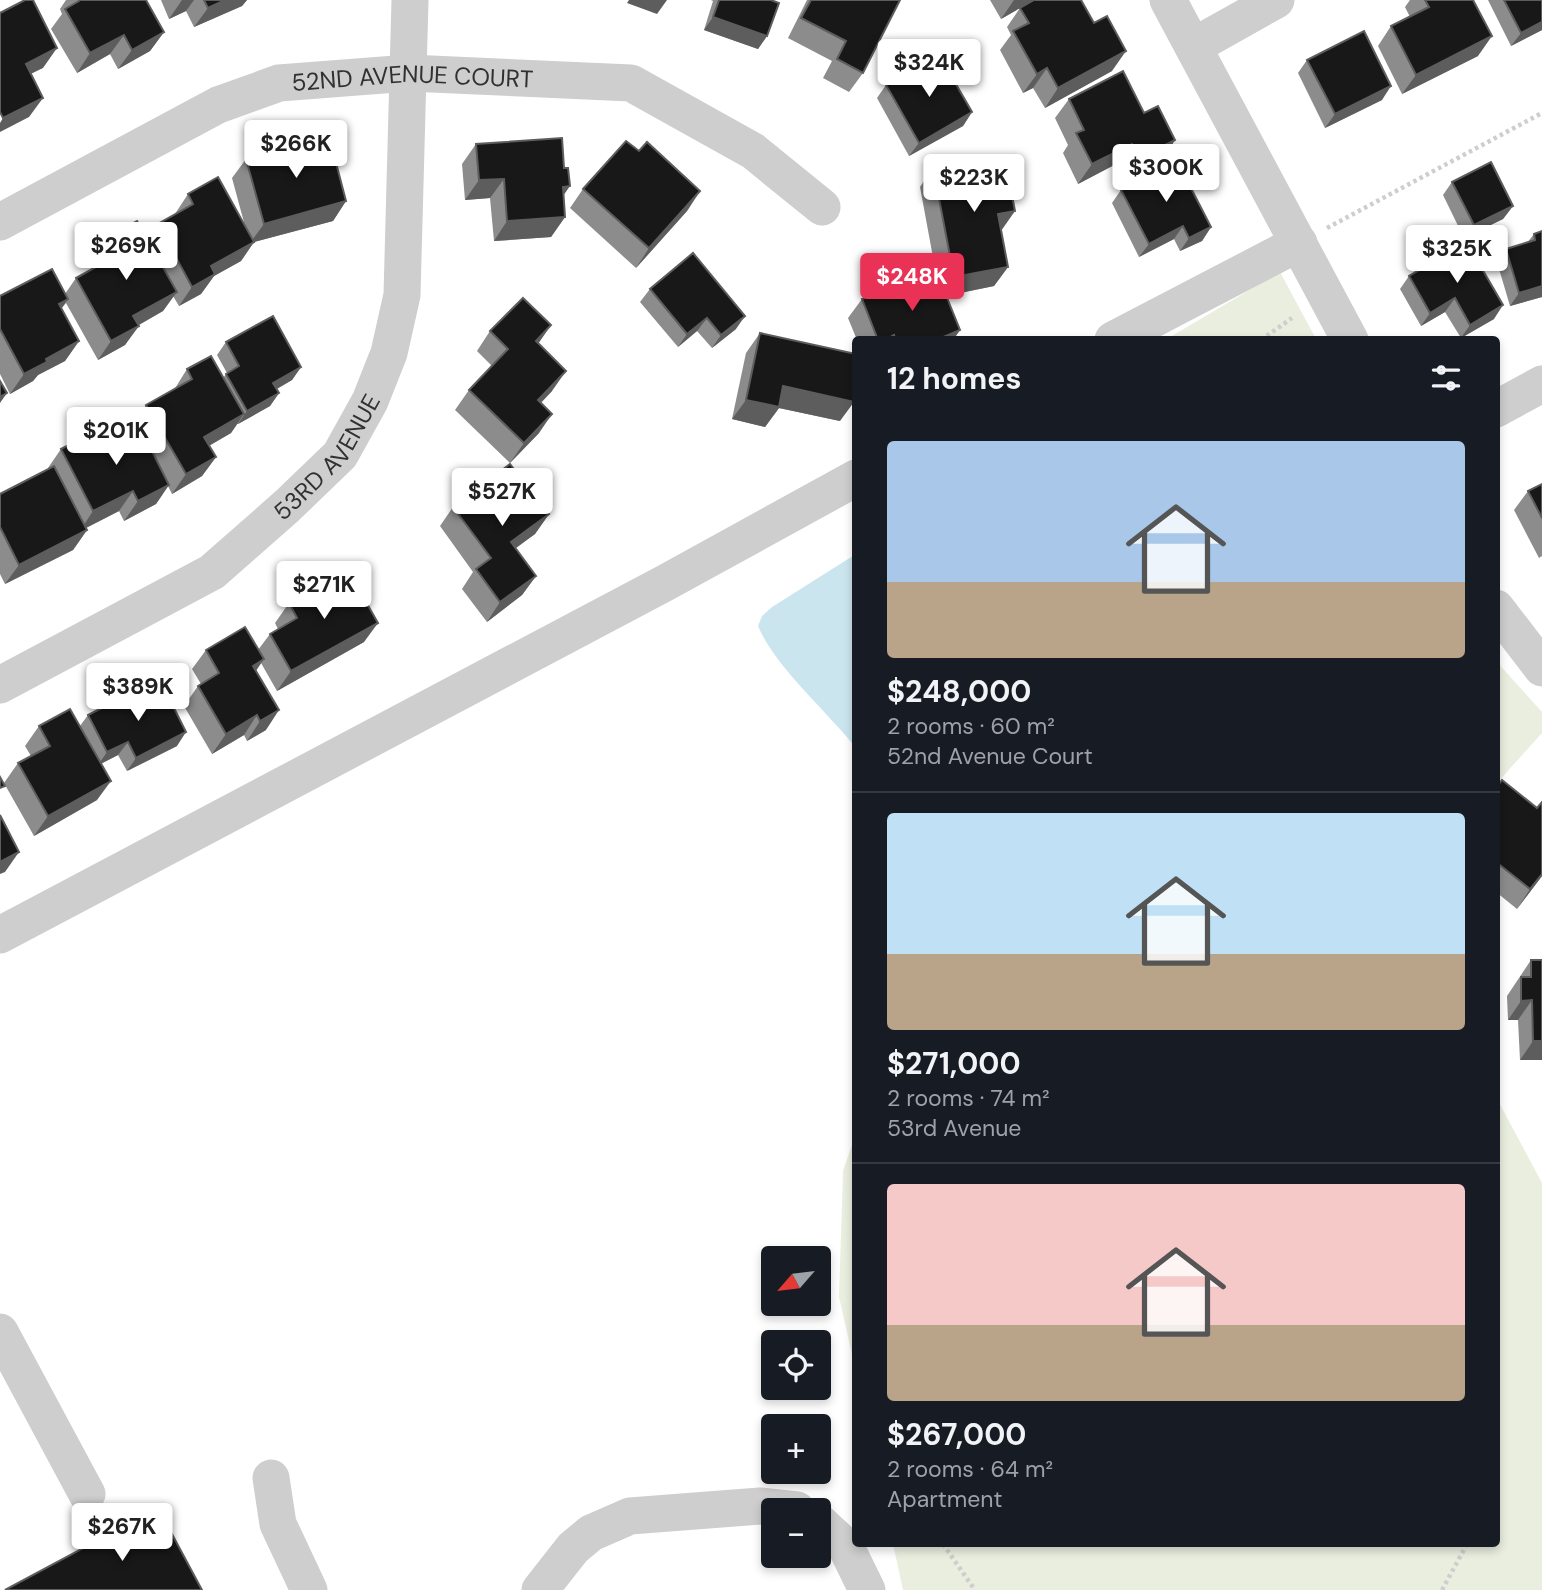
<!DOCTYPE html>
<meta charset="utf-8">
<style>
:root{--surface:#171b24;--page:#20242c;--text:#f1f3f6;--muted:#9ea1a6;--line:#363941;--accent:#ea3156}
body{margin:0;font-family:"DM Sans",sans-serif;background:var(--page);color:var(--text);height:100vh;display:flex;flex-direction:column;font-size:26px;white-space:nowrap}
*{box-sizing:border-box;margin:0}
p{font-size:23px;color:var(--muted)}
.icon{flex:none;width:38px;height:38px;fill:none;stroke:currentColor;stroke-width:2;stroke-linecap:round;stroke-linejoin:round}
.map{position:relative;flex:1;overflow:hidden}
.drawer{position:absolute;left:852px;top:336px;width:648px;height:1211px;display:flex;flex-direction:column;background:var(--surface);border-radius:7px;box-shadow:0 4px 10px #0003}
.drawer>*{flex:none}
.needle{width:46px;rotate:242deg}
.fabs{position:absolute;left:761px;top:1246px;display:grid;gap:14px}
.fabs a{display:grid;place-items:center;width:70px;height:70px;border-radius:7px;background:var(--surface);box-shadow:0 4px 10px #0003;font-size:35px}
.price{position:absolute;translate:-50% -60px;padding:0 16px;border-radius:7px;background:#fff;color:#222;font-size:23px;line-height:46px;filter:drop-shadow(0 2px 4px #0008)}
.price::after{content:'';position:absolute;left:50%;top:42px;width:21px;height:16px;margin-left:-10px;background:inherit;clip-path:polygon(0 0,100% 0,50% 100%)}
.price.selected{background:var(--accent);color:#fff}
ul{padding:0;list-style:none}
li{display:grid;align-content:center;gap:14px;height:371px;padding:0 35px}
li+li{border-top:2px solid var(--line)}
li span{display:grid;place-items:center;height:217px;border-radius:7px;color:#555}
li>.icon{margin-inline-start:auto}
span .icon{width:126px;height:126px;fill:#fffc;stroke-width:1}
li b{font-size:30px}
h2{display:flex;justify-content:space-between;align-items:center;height:84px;padding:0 35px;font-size:30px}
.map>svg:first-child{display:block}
.green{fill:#e9eedf}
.water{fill:#cbe5ee}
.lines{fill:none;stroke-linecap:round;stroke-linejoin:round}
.path{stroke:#cecece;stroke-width:4.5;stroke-dasharray:3.5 3.5;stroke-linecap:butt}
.minor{stroke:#cecece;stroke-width:37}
.wall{fill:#8c8c8c}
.shaded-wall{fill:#5d5d5d}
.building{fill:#181818;stroke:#5d5d5d;stroke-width:2}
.labels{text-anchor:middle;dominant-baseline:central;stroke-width:7;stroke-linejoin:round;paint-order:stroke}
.street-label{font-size:24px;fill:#313131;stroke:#fff}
</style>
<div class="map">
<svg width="1542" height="1590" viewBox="0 0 1542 1590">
<rect width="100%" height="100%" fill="#fff"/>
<!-- green -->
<g class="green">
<path d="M1280 272 1316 339 1165 340Z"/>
<path d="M1496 661 1542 712V733L1496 784Z"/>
<path d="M1496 1097 1542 1183V1590H903L893 1544H1496Z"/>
<path d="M856 1133V1372L839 1297 843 1171Z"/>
</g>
<!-- water -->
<path class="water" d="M856 554V748C827 711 775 667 758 626L762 616 772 607Z"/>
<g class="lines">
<!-- path -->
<g class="path">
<path d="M1327 228 1542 113"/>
<path d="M1261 340 1292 318"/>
<path d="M943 1544 975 1590"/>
<path d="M1442 1590 1467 1544"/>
</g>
<!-- minor -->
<g class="minor">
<path d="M1168 0 1350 340"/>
<path d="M1194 46 1276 0"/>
<path id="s1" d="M0 222 218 105 279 83 409 73 631 83 753 151 822 207"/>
<path d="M1113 340 1299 243"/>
<path d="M1496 409 1542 384"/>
<path d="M1496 608 1542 668"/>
<path id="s2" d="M0 685 212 572 287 506 340 455 370 401 389 353 402 295 410 0"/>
<path d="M0 935 665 583 856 478"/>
<path d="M0 1332 87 1494"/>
<path d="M271 1478 278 1524 309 1590"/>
<path d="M819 1522 846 1547 867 1590"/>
<path d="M540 1590 573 1548 591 1533 630 1516 760 1506 797 1510"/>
</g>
</g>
<!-- wall -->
<g class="wall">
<path d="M66 0H146L164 32 150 51 118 69 110 54 77 73 51 29 62 14 60 9Z"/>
<path d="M161 0H247L242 6 194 27 186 11 169 19Z"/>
<path d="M711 0H771L767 36 758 49 704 30 713 1Z"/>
<path d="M807 0H900L863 73 849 92 823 78 832 61 788 38Z"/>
<path d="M990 0H1081L1112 71 1045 108 1033 88 1023 93 1000 50 1011 35 1007 27 1020 8 1001 19Z"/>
<path d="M1410 0H1473L1478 56 1402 94 1378 46 1391 26 1410 17 1405 7Z"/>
<path d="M1488 0H1542V30L1511 46Z"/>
<path d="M1307 60 1382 100 1325 128 1298 73Z"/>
<path d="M886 85 972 112 963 126 909 156 877 98Z"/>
<path d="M1069 99 1144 113 1175 140 1162 160 1126 178 1118 163 1078 184 1063 153 1068 145 1055 118Z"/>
<path d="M476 144 563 195 565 217 551 237 494 241 490 198 465 200 462 164Z"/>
<path d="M639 151 700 191 687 211 636 268 570 208 583 189Z"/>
<path d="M246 159 346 201 333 221 254 242 241 261 214 276 201 294 179 306 173 296 163 311 138 325 125 345 98 360 66 303 61 309 79 341 65 361 38 375 33 381 10 394 0 374V296L65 294 76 278 97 267 92 258 106 238 147 239 158 224 175 214 188 194 245 226 232 178Z"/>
<path d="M933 167 1001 231 1008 267 994 286 946 296 960 330 953 340H857L848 318 862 299 912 289 937 279 920 187Z"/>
<path d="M1452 182 1513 206 1503 219 1464 238 1443 195Z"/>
<path d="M1121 190 1211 227 1202 241 1180 251 1174 239 1139 257 1112 203Z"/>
<path d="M1542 231V297L1510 306 1497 262 1506 249 1527 243 1534 234Z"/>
<path d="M1409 276 1494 319 1461 338 1445 312 1421 326 1400 289Z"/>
<path d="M650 289 736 329 712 348 697 331 678 347 640 302Z"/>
<path d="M551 325 538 344 552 391 541 403 539 433 510 463 455 410 469 390 492 366 477 351 490 331Z"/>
<path d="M760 333 840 421 779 408 765 427 732 419 746 353Z"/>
<path d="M226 342 301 367 292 380 277 389 279 393 270 406 238 424H237L231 433 209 446 216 457 202 476 172 494 168 486 156 504 124 521 119 511 86 528 87 530 73 550 5 584 0 574V494L48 469V468L61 449 90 445 135 422 146 405 174 390 187 369 223 378 227 373 217 355Z"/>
<path d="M1542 484V556L1539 558 1514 510 1528 491Z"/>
<path d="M453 507 549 514 535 534 515 548 536 576 522 595 487 622 462 589 473 572 440 526Z"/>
<path d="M289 603 364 642 277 691 261 663 256 671 266 730 247 741 244 735 212 754 184 706 198 686 201 684 192 669 206 650H258L270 634 278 629 275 623Z"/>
<path d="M138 700 177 746 127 771 118 755 101 764 97 800 34 836 4 783 18 763 31 756 25 746 39 726H80L88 715Z"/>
<path d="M1496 788 1542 876 1517 909 1496 892Z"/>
<path d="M1531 960H1542V1060H1520L1518 1020H1508L1507 996Z"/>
</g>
<!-- shaded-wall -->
<g class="shaded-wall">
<path d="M182 0H194L186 11 169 19Z"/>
<path d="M225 0H247L242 6 194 27 208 8Z"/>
<path d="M629 0H667L657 14 627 3Z"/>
<path d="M1014 0H1034L1001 19Z"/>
<path d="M713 17 767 36 758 49 704 30Z"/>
<path d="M1542 22V30L1511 46 1521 33Z"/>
<path d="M164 32 150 51 118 69 132 50Z"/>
<path d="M124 35 110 54 77 73 90 53Z"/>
<path d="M1492 36 1478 56 1402 94 1416 75Z"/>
<path d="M57 48 43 68 12 83 26 64Z"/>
<path d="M1126 51 1112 71 1045 108 1058 88Z"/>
<path d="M1047 68 1033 88 1023 93 1037 74Z"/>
<path d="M1391 86 1382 100 1325 128 1335 114Z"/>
<path d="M43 98 29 117 0 132V123L3 118Z"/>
<path d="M972 112 963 126 909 156 919 143Z"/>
<path d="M1175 140 1162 160 1126 178 1140 158Z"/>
<path d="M1132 144 1118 163 1078 184 1092 164Z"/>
<path d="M504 179 490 198 465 200 479 180Z"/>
<path d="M570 186 556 206 563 187Z"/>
<path d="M700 191 687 211 636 268 649 248Z"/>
<path d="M346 201 333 221 254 242 241 261 214 276 201 294 179 306 192 287 211 266 250 243 264 224Z"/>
<path d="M1513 206 1503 219 1464 238 1474 225Z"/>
<path d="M1015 211 1001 231 998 214Z"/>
<path d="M565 217 551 237 494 241 507 221Z"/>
<path d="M1183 226 1174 239 1139 257 1149 244Z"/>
<path d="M1211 227 1202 241 1180 251 1189 238Z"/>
<path d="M1008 267 994 286 940 297 954 277Z"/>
<path d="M1542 286V297L1510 306 1519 293Z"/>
<path d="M177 292 163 311 120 336 133 316Z"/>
<path d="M1455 298 1445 312 1421 326 1430 313Z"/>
<path d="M68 299 54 319 59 304Z"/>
<path d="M1503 305 1494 319 1461 338 1470 325Z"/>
<path d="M745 316 736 329 712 348 721 335Z"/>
<path d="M707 318 697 331 678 347 687 334Z"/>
<path d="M551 325 537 345 536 341Z"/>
<path d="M139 326 125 345 98 360 111 341Z"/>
<path d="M960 330 953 340H940L941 338Z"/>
<path d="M79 341 65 361 38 375 33 381 10 394 24 374 46 359Z"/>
<path d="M301 367 292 380 264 396 273 383Z"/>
<path d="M566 371 552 391 524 420 538 400Z"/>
<path d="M783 386 854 402 840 421 779 408 765 427 732 419 746 400Z"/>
<path d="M7 393 0 403V397Z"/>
<path d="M279 393 270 406 238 424 247 411Z"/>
<path d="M244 414 231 433 191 456 204 437Z"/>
<path d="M552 414 539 433 510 463 524 443Z"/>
<path d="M216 457 202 476 172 494 186 474Z"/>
<path d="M169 485 156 504 124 521 138 501Z"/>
<path d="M133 491 119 511 80 531 93 511Z"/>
<path d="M549 514 535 534 497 562 511 542Z"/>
<path d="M87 530 73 550 5 584 19 565Z"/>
<path d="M536 576 522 595 487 622 500 602Z"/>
<path d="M378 623 364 642 277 691 291 671Z"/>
<path d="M264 659 250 679 253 666Z"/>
<path d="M279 710 266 730 247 741 260 721Z"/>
<path d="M257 715 244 735 212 754 226 734Z"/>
<path d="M186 732 177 746 127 771 136 758Z"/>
<path d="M128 742 118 755 98 765 107 752Z"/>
<path d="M111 781 97 800 34 836 48 816Z"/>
<path d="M19 852 5 872 0 874V862Z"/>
<path d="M1542 874V876L1517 909 1530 889Z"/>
<path d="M1532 1000 1518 1020H1508L1521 1001Z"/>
<path d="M1533 1041H1542V1060H1520Z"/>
</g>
<!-- building -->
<g class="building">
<path d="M25 0H33L57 48 26 64 43 98 3 118 0 112V13Z"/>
<path d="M79 0H146L164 32 132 50 124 35 90 53 65 9 79 1Z"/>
<path d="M204 0H225L208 8Z"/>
<path d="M719 0H771L779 3 767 36 713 17Z"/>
<path d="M811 0H900L863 73 837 59 846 41 801 18Z"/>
<path d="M1034 0H1081L1094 23 1107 16 1126 51 1058 88 1047 68 1037 74 1013 31 1029 23 1020 8Z"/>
<path d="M1425 0H1473L1492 36 1416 75 1391 26 1429 7Z"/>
<path d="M1504 0H1542V22L1521 33Z"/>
<path d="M1364 31 1391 86 1335 114 1307 60Z"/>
<path d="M939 55 972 112 919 143 886 85Z"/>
<path d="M1123 71 1144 113 1158 106 1175 140 1140 158 1132 144 1092 164 1076 133 1084 130 1069 99Z"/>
<path d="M329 136 346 201 264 224 246 159Z"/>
<path d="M562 138 564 168H568L570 186 563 187 565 217 507 221 504 179 479 180 476 144Z"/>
<path d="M626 141 639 151 647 142 700 191 649 248 583 189Z"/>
<path d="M986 158 988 168 1006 164 1015 211 998 214 1008 267 954 277 933 167Z"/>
<path d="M1177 161 1211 227 1189 238 1183 226 1149 244 1121 190Z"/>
<path d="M1491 162 1513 206 1474 225 1452 182Z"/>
<path d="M218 177 254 242 211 266 215 274 192 287 158 224 193 204 188 194Z"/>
<path d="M137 221 177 292 133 316 139 326 111 341 76 278 116 256 106 238Z"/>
<path d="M1542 231V286L1519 293 1506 249 1535 240 1534 234Z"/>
<path d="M1467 243 1503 305 1470 325 1455 298 1430 313 1409 276Z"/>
<path d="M693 253 745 316 721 335 707 318 687 334 650 289Z"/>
<path d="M52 269 68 299 59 304 79 341 46 359 47 362 24 374 0 329V296Z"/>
<path d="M939 278 960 330 941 338 942 340H896L894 335 885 340H878L862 299 908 280 912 289Z"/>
<path d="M523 298 551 325 536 341 566 371 538 400 552 414 524 443 469 390 508 349 490 331Z"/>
<path d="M273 316 301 367 273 383 279 393 247 411 226 374 239 366 226 342Z"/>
<path d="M760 333 856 354V391L854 402 783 386 779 407 746 400Z"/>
<path d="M211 356 244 414 204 437 216 457 186 474 146 405 192 379 187 369Z"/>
<path d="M0 381 7 393 0 397Z"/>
<path d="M137 421 169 485 138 501 133 491 93 511 61 449 86 436 90 445Z"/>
<path d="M510 464 549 514 511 542 536 576 500 602 476 569 491 558 453 507Z"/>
<path d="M54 466 87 530 19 565 0 527V494Z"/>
<path d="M1542 484V518L1528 491Z"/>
<path d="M348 570 378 623 291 671 270 634 297 618 289 603Z"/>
<path d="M245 627 264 659 253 666 279 710 260 721 257 715 226 734 198 686 219 673 206 650Z"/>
<path d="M164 688 186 732 136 758 128 742 107 752 88 715 133 692 138 700Z"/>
<path d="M70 709 111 781 48 816 18 763 50 746 39 726Z"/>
<path d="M0 777 5 786 0 788Z"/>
<path d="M1502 780 1537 808 1542 802V874L1530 889 1496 862V788Z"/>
<path d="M0 815 19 852 0 862Z"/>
<path d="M1531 960H1542V1041H1533L1532 1000 1521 1001V977H1531Z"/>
<path d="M158 1508 202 1590H5Z"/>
</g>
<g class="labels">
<!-- street labels -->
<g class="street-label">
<text stroke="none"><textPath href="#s1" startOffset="446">52ND AVENUE COURT</textPath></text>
<text stroke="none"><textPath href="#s2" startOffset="404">53RD AVENUE</textPath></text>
</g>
</g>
</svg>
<div class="fabs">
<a><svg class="needle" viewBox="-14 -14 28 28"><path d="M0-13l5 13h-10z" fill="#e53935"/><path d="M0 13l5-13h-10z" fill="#9ea1a6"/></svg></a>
<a><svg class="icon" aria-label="locate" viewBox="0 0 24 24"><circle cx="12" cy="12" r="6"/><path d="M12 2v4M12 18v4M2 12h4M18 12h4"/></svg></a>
<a>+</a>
<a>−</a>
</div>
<b class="price" style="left:929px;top:99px">$324K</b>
<b class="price" style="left:296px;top:180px">$266K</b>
<b class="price" style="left:1166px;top:204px">$300K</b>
<b class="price" style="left:974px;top:214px">$223K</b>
<b class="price" style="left:126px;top:282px">$269K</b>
<b class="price" style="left:1457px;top:285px">$325K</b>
<b class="price selected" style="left:912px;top:313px">$248K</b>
<b class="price" style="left:116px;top:467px">$201K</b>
<b class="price" style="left:502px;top:528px">$527K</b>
<b class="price" style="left:324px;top:621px">$271K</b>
<b class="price" style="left:138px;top:723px">$389K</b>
<b class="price" style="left:122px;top:1563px">$267K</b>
<section class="drawer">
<h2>12 homes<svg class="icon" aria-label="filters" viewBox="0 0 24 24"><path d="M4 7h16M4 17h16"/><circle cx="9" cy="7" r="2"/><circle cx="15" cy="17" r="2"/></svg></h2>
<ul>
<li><span style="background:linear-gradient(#a9c7e8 65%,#b9a48a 0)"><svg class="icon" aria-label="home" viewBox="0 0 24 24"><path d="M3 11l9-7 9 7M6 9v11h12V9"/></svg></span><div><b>$248,000</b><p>2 rooms · 60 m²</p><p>52nd Avenue Court</p></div></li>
<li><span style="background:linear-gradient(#bfe0f5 65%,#b9a48a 0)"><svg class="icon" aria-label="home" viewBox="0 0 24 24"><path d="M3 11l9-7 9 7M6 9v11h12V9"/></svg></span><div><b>$271,000</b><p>2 rooms · 74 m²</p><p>53rd Avenue</p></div></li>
<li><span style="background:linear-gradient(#f6c9c9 65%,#b9a48a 0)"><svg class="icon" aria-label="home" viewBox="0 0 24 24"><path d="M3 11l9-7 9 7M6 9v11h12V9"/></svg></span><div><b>$267,000</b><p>2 rooms · 64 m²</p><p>Apartment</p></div></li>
</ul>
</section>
</div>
